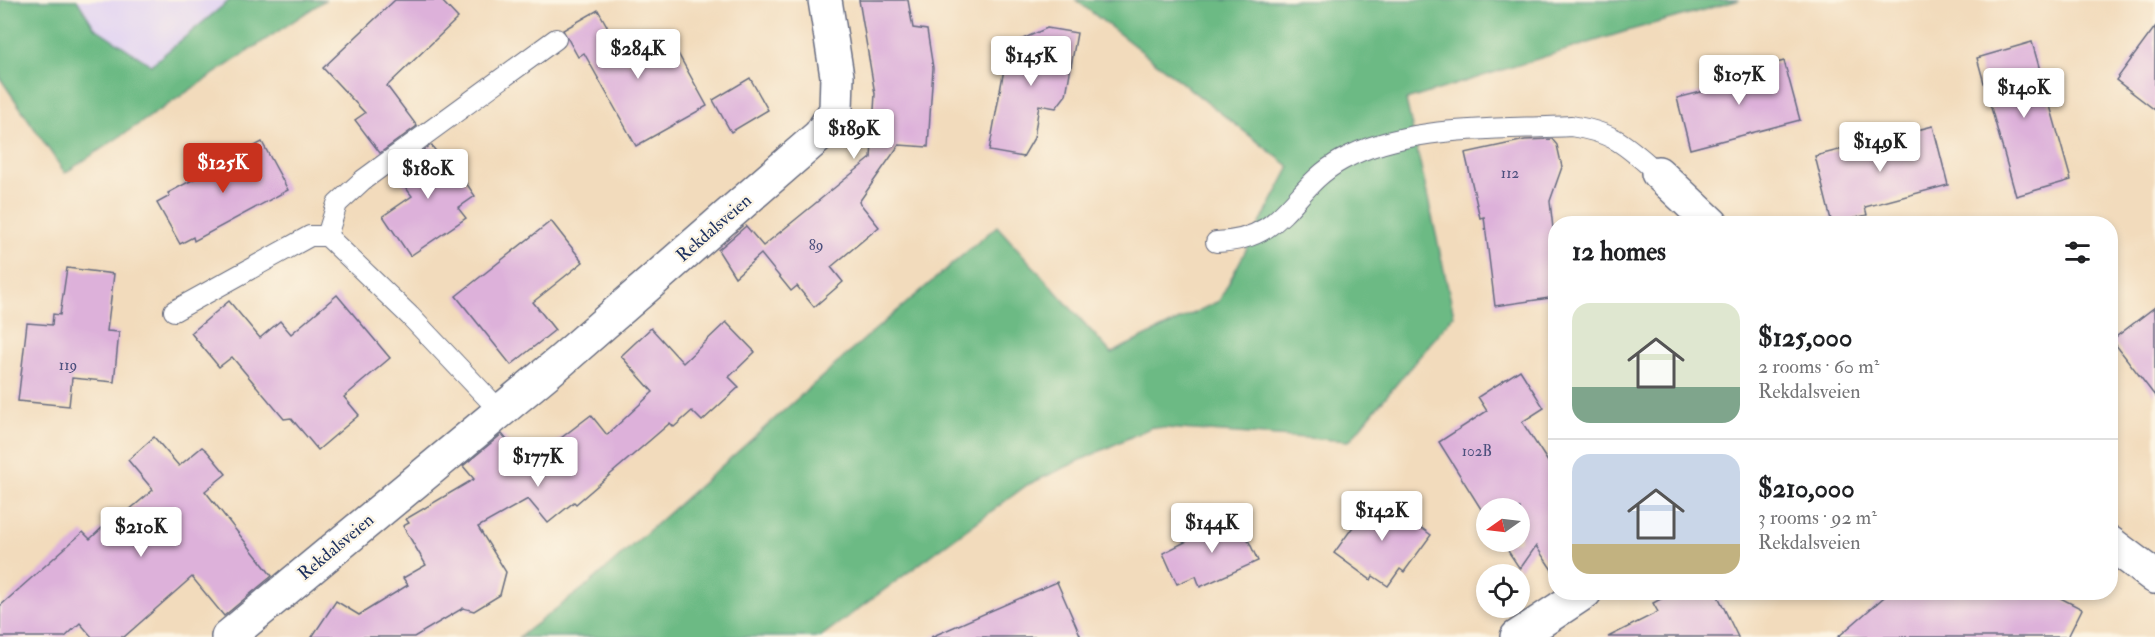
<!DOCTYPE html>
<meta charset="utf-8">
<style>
:root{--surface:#fff;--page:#f2f2f2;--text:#202124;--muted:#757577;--line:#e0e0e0;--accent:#c8321e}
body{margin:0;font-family:"IM FELL Double Pica",serif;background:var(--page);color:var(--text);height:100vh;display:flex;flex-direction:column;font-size:22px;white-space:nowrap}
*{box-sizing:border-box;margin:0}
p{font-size:20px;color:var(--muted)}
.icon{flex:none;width:33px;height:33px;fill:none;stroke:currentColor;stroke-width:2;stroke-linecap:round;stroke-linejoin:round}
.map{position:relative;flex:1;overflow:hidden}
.drawer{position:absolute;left:1548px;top:216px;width:570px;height:384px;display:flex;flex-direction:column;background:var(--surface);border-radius:24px;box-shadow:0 3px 9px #0003}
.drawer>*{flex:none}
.needle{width:39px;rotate:256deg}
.tools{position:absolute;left:1476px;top:498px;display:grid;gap:12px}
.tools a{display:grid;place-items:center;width:54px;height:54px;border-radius:50%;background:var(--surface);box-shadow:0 3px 9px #0003;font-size:30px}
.price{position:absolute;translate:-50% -51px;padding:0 14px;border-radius:6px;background:#fff;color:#222;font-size:20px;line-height:39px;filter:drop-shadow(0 2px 3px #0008)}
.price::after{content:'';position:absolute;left:50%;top:36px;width:18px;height:14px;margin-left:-9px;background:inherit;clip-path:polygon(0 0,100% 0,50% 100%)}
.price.on{background:var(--accent);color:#fff}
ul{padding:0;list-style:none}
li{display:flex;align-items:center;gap:18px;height:150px;padding:0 24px}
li+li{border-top:2px solid var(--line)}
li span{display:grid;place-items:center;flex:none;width:168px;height:120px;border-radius:18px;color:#555}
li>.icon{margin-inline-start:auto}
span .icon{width:72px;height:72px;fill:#fffc;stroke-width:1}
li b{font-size:26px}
h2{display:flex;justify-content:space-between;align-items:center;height:72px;padding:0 24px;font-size:26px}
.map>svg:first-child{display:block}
.built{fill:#e2d4f3}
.forest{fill:#6cba84;stroke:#447471;stroke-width:1.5}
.building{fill:#ddb1da}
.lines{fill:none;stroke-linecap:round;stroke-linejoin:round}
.service-casing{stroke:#666b7f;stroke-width:22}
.minor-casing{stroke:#666b7f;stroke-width:36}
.service{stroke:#fff;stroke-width:20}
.minor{stroke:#fff;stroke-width:33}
.labels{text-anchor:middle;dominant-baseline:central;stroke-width:4.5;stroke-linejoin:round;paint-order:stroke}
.number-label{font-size:15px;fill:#4c507d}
.street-label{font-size:18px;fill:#1b2f5e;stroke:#fcf5e5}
</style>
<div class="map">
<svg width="2155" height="637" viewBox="0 0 2155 637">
<rect width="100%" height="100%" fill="#fcf5e5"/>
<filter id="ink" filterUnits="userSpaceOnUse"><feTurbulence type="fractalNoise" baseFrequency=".0167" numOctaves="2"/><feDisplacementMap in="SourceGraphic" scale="12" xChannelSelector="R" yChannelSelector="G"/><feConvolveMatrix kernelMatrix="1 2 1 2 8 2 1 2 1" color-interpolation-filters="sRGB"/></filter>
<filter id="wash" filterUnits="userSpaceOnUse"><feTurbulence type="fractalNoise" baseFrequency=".008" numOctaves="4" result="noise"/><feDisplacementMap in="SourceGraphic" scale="24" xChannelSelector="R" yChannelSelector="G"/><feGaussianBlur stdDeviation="1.35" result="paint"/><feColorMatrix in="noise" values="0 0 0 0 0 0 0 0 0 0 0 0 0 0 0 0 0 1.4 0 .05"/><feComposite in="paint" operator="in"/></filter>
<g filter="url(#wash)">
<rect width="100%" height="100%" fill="#f2dbbc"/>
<!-- built -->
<path class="built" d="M77 0H230L151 65 94 27Z"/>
<!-- forest -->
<g class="forest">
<path d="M0 0H77L94 27 151 65 230 0H325L65 173 0 78Z"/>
<path d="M1076 0H1740L1627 31 1406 100 1454 315 1349 441 1152 427 1027 485 820 637H519L590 583 869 335 997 226 1111 353 1219 301 1290 167Z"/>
</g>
<g id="blocks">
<!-- building -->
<g class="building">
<path d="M395 0H441L458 18 387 86 417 126 380 153 355 120 365 113 323 68Z"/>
<path d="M859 0H908L913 28 927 30 933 68 928 147 899 145 859 202 879 227 831 267 843 282 814 307 797 286 791 291 761 254 735 277 718 250 746 226 763 246 871 158 875 94Z"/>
<path d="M598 10 628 63 670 39 707 106 636 146 584 53 578 57 563 30Z"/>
<path d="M2155 27V110L2116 80Z"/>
<path d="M1047 28 1077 33 1066 95 1056 108 1039 105 1034 138 1023 157 989 151 1009 42 1014 43Z"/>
<path d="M2032 42 2071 180 2016 196 1977 58Z"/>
<path d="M1784 61 1800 120 1690 149 1677 98 1705 91 1703 84Z"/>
<path d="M750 78 768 110 731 132 713 100Z"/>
<path d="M1933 126 1948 185 1865 207 1867 215 1832 224 1815 156Z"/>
<path d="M1552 139 1557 145 1562 167 1550 201 1556 256V297L1495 306 1484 217 1480 218 1465 153 1525 140Z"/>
<path d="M262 142 288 190 194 241 193 237 180 244 157 203 170 196 168 193Z"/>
<path d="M431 145 445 163 450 159 475 196 458 208 466 218 410 256 383 216 412 196 394 172Z"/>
<path d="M551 221 583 262 533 302 555 330 511 365 456 296Z"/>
<path d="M67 268 114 274 107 331 119 332 114 382 72 378 69 406 18 401 27 323 52 325 53 314 60 315Z"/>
<path d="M337 295 390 358 344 397 359 415 318 450 291 418 284 419 232 357 219 367 191 333 229 301 260 338 280 321 291 334Z"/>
<path d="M2155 307V396L2112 340Z"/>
<path d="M726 322 755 352 729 377 739 387 702 421 692 411 674 427 670 423 576 504 574 502 548 523 528 499 478 527 506 572 500 595 474 611 463 608 414 637H312L336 601 359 615 408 585 403 578 426 565 403 526 409 523 406 519 474 479 463 466 502 434 527 464 591 415 607 435 653 392 621 356 651 328 683 363Z"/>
<path d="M1520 370 1544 408 1522 422 1556 474V576L1536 546 1520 569 1502 542H1520V508H1486V517L1439 442 1487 411 1478 397Z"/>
<path d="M154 437 179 466 202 447 207 451 226 474 205 491 272 576 224 616 192 577 124 637H92L80 623 65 637H0V606L83 532 90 539 102 528 104 531 153 490 128 460Z"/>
<path d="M1376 495 1431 535 1404 572 1400 569 1388 586 1373 576 1371 580 1334 553Z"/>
<path d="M1237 516 1258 561 1200 587 1196 576 1177 584 1163 553Z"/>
<path d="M1057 582 1081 637H931Z"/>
<path d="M1674 592H1716L1738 637H1608L1658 612 1653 603Z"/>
<path d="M1890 592H2049L2082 609 2068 637H1838Z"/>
</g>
</g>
</g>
<g filter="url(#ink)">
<use href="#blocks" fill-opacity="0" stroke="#666b7f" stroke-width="1.5"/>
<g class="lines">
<defs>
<g id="service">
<path d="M327 236 337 204 363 180 556 39"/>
<path d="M1216 242C1288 240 1290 188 1342 160 1406 124 1500 130 1571 126 1616 133 1625 145 1658 173"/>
<path d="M174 311 310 236H327L410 316 499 410"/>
</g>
<g id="minor">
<path d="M1658 173 1712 224"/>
<path d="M2110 543 2155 577"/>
<path d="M228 637 561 361 820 135 836 110 837 76 825 0"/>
<path d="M1517 637 1585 592"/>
</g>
</defs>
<!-- service casing -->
<use href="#service" class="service-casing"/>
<!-- minor casing -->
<use href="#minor" class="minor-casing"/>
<!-- service -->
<use href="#service" class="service"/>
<!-- minor -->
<use href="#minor" class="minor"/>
</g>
</g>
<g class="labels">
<!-- number labels -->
<g class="number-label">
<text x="1510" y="173">112</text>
<text x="816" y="245">89</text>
<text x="68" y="365">119</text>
<text x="1477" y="451">102B</text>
</g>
<!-- street labels -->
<g class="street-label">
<text transform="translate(714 228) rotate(-41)">Rekdalsveien</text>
<text transform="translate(336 547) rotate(-40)">Rekdalsveien</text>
</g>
</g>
</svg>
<div class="tools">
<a><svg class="needle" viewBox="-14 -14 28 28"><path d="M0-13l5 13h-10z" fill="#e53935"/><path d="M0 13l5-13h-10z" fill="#757577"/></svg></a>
<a><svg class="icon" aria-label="locate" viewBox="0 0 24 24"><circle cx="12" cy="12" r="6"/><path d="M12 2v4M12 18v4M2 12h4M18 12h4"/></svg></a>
</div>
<b class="price" style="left:638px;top:80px">$284K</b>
<b class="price" style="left:1031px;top:87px">$145K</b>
<b class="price" style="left:1739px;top:106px">$107K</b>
<b class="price" style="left:2024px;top:119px">$140K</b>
<b class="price" style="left:854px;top:160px">$189K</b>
<b class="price" style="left:1880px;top:173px">$149K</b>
<b class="price on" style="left:223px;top:194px">$125K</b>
<b class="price" style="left:428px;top:200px">$180K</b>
<b class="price" style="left:538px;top:488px">$177K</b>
<b class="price" style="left:1382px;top:542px">$142K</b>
<b class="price" style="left:1212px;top:554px">$144K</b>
<b class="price" style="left:141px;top:558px">$210K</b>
<section class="drawer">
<h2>12 homes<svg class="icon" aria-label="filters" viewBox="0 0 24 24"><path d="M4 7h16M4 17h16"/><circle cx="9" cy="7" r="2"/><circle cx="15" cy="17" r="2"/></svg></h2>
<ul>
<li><span style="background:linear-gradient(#dfe7d0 70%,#7fa58c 0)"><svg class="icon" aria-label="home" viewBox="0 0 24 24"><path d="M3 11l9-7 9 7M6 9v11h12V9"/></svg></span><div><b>$125,000</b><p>2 rooms · 60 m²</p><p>Rekdalsveien</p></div></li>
<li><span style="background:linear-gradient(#c9d6e8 75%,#c2b280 0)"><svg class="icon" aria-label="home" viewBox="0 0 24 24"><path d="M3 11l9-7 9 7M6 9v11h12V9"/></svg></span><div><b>$210,000</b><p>3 rooms · 92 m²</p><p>Rekdalsveien</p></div></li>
</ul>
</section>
</div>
